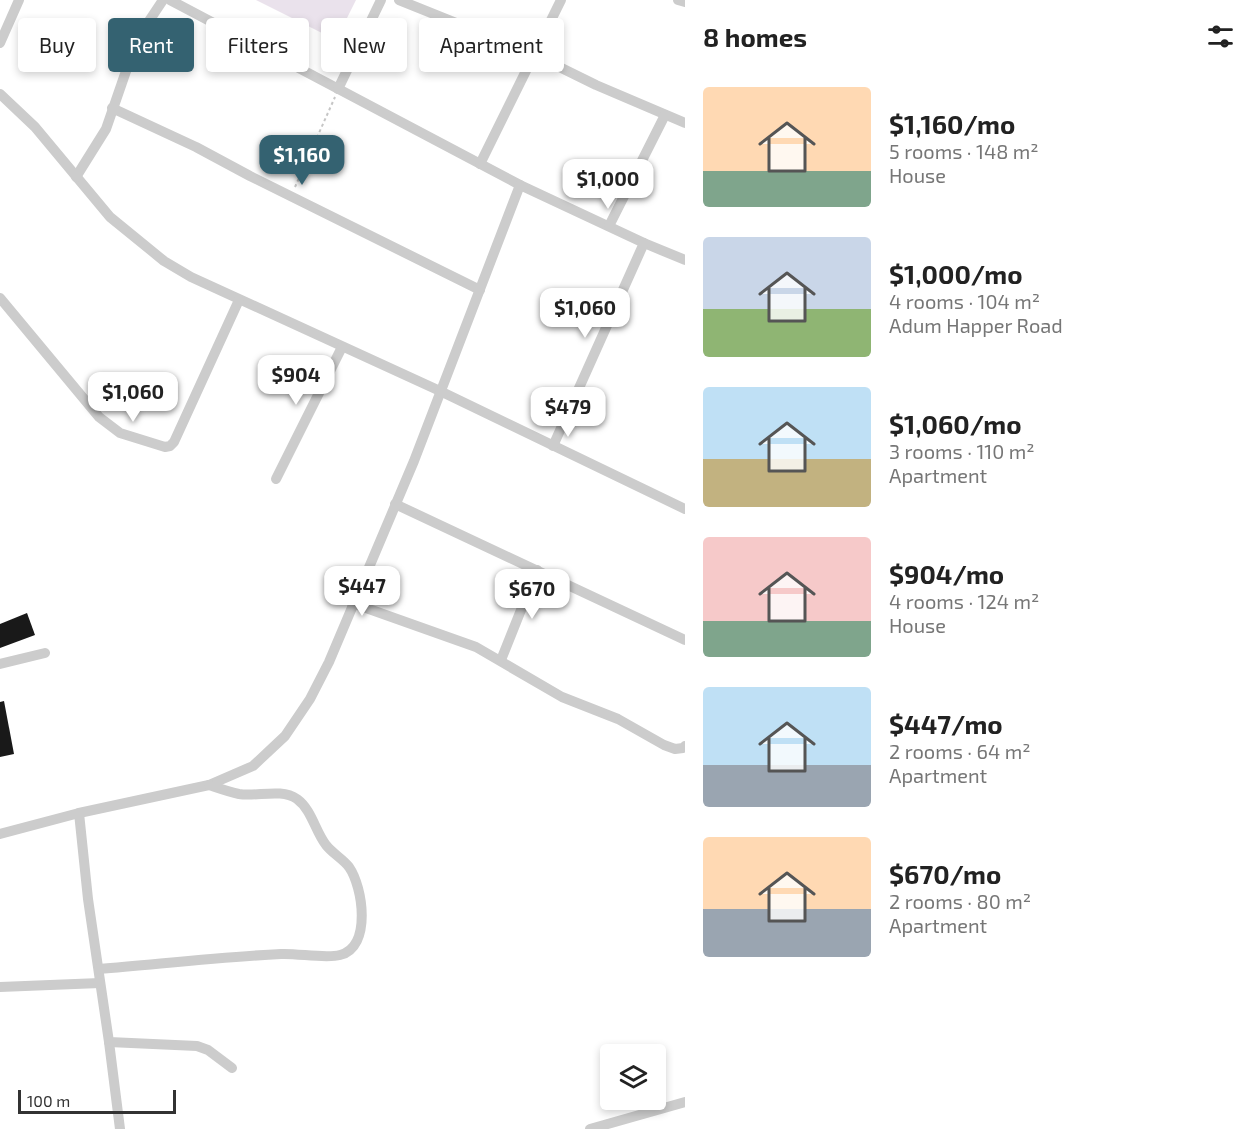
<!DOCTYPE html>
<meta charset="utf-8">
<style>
:root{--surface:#fff;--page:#f2f2f2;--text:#222;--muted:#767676;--accent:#346271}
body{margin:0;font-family:"Exo 2",sans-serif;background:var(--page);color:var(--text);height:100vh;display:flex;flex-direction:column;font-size:22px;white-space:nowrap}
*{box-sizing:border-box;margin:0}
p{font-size:20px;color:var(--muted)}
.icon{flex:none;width:33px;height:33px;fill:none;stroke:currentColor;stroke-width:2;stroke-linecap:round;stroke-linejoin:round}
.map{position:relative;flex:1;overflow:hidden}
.drawer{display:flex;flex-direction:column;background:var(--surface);width:570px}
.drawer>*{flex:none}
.banner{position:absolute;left:18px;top:18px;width:570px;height:54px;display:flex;gap:12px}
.buttons{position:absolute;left:600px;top:1044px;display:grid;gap:12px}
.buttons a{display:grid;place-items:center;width:66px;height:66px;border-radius:6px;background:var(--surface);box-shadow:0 3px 9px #0003;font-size:30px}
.scale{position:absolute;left:18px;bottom:15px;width:158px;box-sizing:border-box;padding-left:6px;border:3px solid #323232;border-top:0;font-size:16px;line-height:21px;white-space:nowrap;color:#323232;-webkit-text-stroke:4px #fff;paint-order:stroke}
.price{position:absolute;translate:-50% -51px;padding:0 14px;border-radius:12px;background:#fff;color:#222;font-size:20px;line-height:39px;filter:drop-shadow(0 2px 3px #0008)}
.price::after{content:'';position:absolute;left:50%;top:36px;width:18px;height:14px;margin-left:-9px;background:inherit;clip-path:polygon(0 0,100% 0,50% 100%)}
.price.current{background:var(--accent);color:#fff}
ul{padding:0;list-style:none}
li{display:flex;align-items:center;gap:18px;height:150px;padding:0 18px}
li span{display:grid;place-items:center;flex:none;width:168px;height:120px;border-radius:6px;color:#555}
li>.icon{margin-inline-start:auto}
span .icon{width:72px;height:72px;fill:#fffc;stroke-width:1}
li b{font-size:26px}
h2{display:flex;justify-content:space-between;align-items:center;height:72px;padding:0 18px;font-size:26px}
.pill{padding:0 21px;border-radius:6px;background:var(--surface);box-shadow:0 3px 9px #0003;font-size:21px;line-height:54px}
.pill.current{background:var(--accent);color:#fff}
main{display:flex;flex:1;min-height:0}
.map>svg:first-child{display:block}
.green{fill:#eae2ec}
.building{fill:#191919}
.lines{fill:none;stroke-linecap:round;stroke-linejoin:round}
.path{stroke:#c6c6c6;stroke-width:2;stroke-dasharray:3 3;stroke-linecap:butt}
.minor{stroke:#ccc;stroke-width:10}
</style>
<main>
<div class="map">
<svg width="685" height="1129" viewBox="0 0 685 1129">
<rect width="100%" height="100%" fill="#fff"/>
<!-- green -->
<path class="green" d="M256 0H356L336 40Z"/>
<!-- building -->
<g class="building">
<path d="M27 613 35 635 0 648V624Z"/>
<path d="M4 701 14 754 0 757V702Z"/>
</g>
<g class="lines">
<!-- path -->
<path class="path" d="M295 187 335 97"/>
<!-- minor -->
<g class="minor">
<path d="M170 0 520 185 644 243 685 260"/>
<path d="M399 0 533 54 596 85 685 123"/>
<path d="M678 0 685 2"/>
<path d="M0 43 19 0"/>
<path d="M338 89 381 0"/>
<path d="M0 94 35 127 110 217 164 261 191 277 440 391 685 509"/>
<path d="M112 108 196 147 250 176 480 290"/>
<path d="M480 164 561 0"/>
<path d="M76 177 106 129 134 48 145 27 163 0"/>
<path d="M609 226 665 115"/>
<path d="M0 298 99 417 120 433 165 447 170 446 174 442 239 300"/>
<path d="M553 446 644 243"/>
<path d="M276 479 342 347"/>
<path d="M395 504 685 640"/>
<path d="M352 603 476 647 562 697 618 719 664 745 675 749 683 748 685 746"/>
<path d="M501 660 537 570"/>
<path d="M0 664 45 653"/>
<path d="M79 813 88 899 109 1042 197 1046 208 1050 232 1068"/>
<path d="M0 834 79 813 209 785 253 766 285 736 310 699 329 662 414 461 520 185"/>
<path d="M99 969C160 964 220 957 281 954 297 953 326 959 340 955 372 947 363 887 349 867 343 859 332 853 326 845 315 831 312 810 297 799 281 788 257 797 239 794 229 792 218 788 209 785"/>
<path d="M0 987 100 983"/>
<path d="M109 1042 120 1129"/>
<path d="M590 1129 685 1102"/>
</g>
</g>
</svg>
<div class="buttons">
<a><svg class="icon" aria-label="layers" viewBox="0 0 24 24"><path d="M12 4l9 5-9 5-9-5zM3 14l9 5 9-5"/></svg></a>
</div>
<div class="scale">100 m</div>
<b class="price current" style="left:302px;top:186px">$1,160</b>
<b class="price" style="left:608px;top:210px">$1,000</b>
<b class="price" style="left:585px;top:339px">$1,060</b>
<b class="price" style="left:296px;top:406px">$904</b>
<b class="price" style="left:133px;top:423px">$1,060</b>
<b class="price" style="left:568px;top:438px">$479</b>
<b class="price" style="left:362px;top:617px">$447</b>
<b class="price" style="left:532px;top:620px">$670</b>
<div class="banner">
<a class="pill">Buy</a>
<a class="pill current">Rent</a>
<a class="pill">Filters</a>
<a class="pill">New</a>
<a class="pill">Apartment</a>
</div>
</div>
<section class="drawer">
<h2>8 homes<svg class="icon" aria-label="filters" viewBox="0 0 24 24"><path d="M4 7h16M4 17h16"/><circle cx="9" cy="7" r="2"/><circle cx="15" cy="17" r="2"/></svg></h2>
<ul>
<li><span style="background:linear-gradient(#ffd9b3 70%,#7fa58c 0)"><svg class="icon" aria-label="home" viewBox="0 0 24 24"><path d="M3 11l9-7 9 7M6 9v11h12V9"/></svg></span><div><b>$1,160/mo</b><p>5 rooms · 148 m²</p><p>House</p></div></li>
<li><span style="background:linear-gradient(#c9d6e8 60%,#8fb573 0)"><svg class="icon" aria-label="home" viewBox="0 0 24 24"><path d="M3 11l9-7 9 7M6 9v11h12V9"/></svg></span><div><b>$1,000/mo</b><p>4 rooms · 104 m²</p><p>Adum Happer Road</p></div></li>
<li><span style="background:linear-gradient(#bfe0f5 60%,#c2b280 0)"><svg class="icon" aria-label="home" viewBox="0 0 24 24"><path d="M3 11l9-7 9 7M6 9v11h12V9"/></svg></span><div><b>$1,060/mo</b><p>3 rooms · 110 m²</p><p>Apartment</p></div></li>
<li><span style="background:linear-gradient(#f6c9c9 70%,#7fa58c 0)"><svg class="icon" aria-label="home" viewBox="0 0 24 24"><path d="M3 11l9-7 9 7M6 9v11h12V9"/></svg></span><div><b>$904/mo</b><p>4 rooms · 124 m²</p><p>House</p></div></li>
<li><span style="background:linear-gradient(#bfe0f5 65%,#9aa5b1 0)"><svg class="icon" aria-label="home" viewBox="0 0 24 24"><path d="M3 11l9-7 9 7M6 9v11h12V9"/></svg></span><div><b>$447/mo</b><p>2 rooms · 64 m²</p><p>Apartment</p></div></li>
<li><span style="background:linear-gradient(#ffd9b3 60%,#9aa5b1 0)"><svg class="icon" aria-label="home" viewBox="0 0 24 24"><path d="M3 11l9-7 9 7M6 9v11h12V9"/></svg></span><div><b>$670/mo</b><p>2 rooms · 80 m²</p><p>Apartment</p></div></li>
</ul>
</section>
</main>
